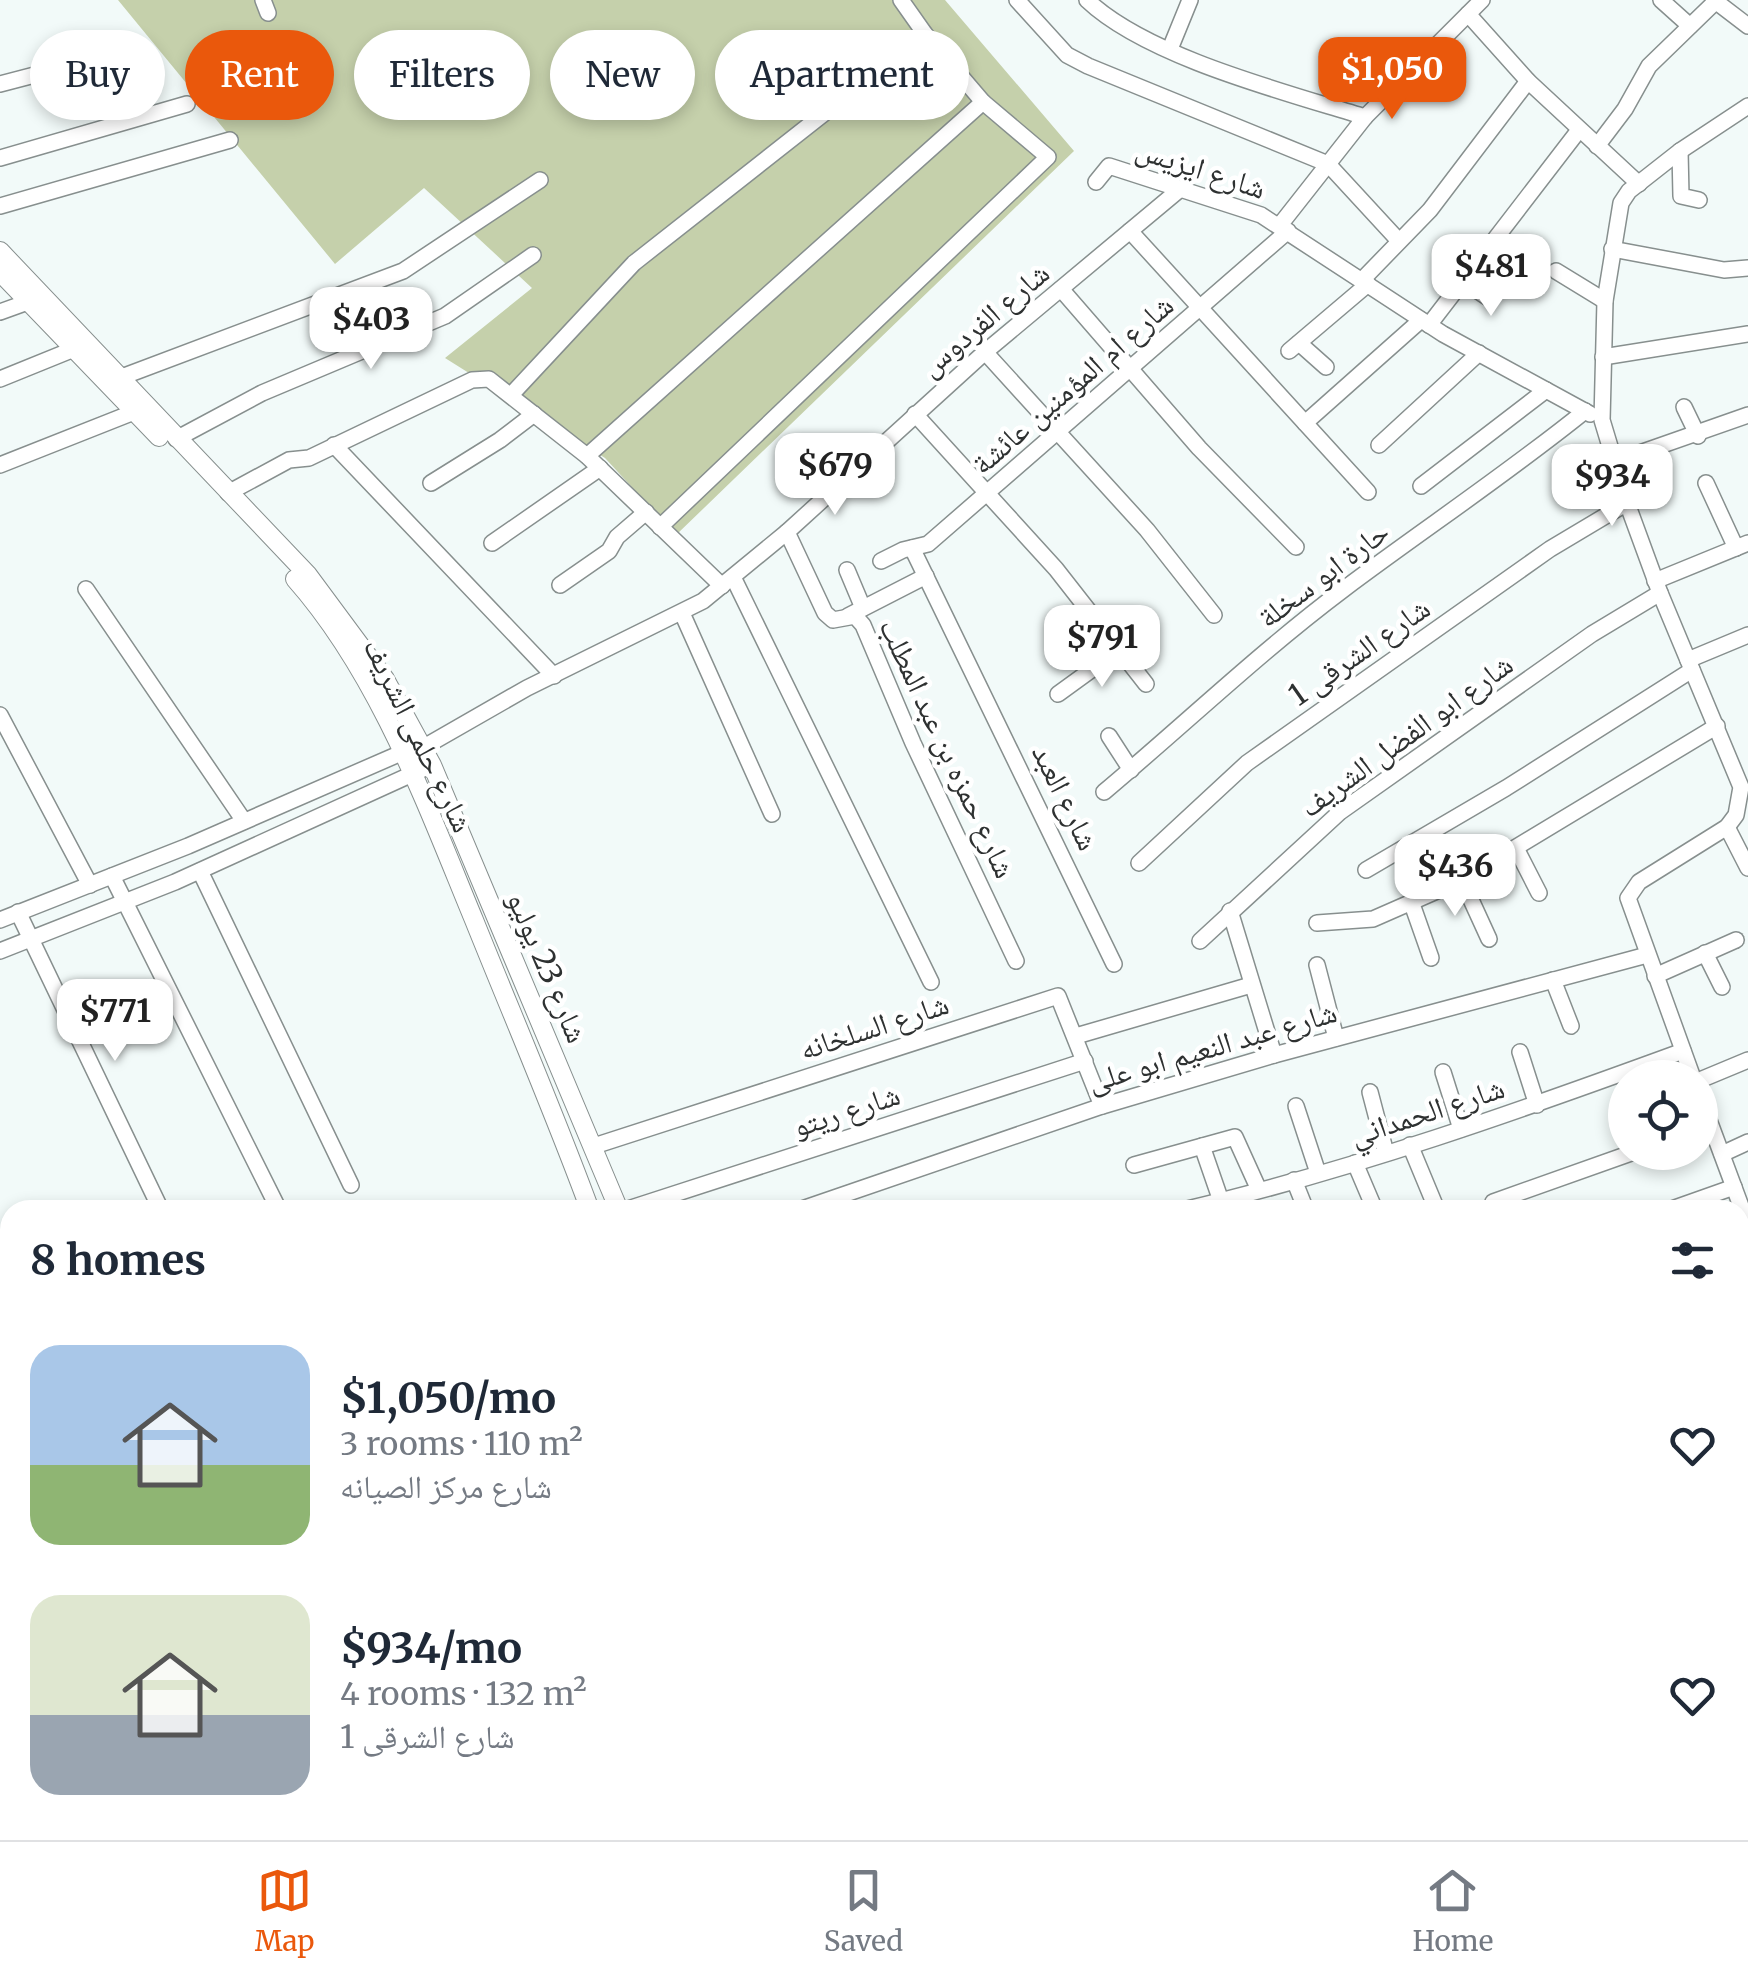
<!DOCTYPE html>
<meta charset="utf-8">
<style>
:root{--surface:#fff;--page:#f6f6f7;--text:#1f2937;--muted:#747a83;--line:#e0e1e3;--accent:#ea580c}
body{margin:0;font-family:Merriweather,"Noto Naskh Arabic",serif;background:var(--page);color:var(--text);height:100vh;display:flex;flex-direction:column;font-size:38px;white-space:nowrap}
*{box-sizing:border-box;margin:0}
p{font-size:32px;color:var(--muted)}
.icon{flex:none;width:55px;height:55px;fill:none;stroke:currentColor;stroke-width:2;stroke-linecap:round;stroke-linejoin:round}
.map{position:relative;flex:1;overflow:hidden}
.panel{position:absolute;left:0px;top:1200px;width:1750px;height:640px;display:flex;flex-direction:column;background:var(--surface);border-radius:30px 30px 0 0;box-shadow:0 5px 15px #0003}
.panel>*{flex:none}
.banner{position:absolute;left:30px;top:30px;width:1000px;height:90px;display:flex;gap:20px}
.buttons{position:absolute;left:1608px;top:1060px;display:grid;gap:20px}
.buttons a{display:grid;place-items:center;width:110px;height:110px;border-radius:50%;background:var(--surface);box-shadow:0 5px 15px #0003;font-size:50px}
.price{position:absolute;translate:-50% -85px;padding:0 22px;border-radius:20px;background:#fff;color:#222;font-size:32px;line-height:65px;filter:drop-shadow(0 2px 5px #0008)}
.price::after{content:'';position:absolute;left:50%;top:60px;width:30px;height:22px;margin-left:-15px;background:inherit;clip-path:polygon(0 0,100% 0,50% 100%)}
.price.active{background:var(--accent);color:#fff}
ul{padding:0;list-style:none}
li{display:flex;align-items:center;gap:30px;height:250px;padding:0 30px}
li span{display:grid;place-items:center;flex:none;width:280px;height:200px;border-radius:30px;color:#555}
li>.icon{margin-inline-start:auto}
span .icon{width:120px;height:120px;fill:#fffc;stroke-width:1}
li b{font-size:42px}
h2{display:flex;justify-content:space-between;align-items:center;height:120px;padding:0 30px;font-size:42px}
.tag{padding:0 35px;border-radius:45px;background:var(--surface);box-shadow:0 5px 15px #0003;font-size:35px;line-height:90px}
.tag.active{background:var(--accent);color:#fff}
.tab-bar{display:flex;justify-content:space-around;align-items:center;height:140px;border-top:2px solid var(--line);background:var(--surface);font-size:28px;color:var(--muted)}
.tab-bar a{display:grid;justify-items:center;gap:5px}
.tab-bar .active{color:var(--accent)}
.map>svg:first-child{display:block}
.forest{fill:#c5d0ab}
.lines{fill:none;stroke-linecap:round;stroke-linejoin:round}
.minor-casing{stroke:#878f8e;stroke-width:18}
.tertiary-casing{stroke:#878f8e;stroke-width:20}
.minor{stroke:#fff;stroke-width:15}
.tertiary{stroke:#fff;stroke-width:18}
.labels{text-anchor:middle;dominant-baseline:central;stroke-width:9;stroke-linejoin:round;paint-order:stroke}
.street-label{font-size:30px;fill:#2e3131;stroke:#fff}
</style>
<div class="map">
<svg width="1748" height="1840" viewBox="0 0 1748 1840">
<rect width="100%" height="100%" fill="#f2faf9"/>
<!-- forest -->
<path class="forest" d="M118 0H945L1074 151 676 535 605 458 445 358 532 288 424 188 335 264Z"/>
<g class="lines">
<defs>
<g id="minor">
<path d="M263 0 268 13"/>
<path d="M1017 0 1067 55 1088 66 1328 164 1399 241"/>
<path d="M1087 0C1147 57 1285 92 1365 117"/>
<path d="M1661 0 1690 26"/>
<path d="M1714 0 1748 26"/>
<path d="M1468 14 1528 81 1639 184"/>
<path d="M1170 49 1190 0"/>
<path d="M0 84 138 48"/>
<path d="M1597 146 1625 109 1649 66 1716 1"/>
<path d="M1680 151 1681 196 1699 200"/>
<path d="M0 158 187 104"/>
<path d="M1096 182 1109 166 1261 215 1443 334 1590 414"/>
<path d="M0 206 230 140"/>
<path d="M1280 225 1365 117 1482 0"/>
<path d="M1130 231 1368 492"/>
<path d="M1612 249 1724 270 1748 268"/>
<path d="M1556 271 1605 301"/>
<path d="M1362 280 1430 210 1528 81"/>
<path d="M1463 281 1487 297 1507 274"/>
<path d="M1061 289 1199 448 1296 547"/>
<path d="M0 312 36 299"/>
<path d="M1429 325 1579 130"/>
<path d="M1299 343 1326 367"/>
<path d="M1289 351 1368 284"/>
<path d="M985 352 1147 530 1214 615"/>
<path d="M1603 357 1748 334"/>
<path d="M119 378 403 271 540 180"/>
<path d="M0 379 74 349"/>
<path d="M511 395 634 263 925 34"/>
<path d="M1684 407 1698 436"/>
<path d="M915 414 1056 569 1146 684"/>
<path d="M1305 423 1421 320"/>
<path d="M176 439 262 393 445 316 533 255"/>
<path d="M334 445 554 676"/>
<path d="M1379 445 1479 353"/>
<path d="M587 456 983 102"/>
<path d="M1614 462 1748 415"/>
<path d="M0 465 134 412"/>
<path d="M431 483 500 440 534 414"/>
<path d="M1706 483 1736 548"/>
<path d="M1421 486 1546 390"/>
<path d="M228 493 289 460 309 458 472 380 489 379 587 456 722 586"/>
<path d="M660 527 1048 157 983 102 925 34 901 0"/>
<path d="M787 532 825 613 833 620 855 616 863 625 913 743 1016 961"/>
<path d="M492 543 600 468"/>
<path d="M912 548 1114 964"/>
<path d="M881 561 903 550 928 544 1288 231"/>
<path d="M847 570 863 608"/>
<path d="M733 577 931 982"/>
<path d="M1655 581 1748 543"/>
<path d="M560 585 609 551 617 537 646 512"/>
<path d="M86 589 244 821"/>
<path d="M682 613 772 814"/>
<path d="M848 616 926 576"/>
<path d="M1688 660 1748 635"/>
<path d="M1058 694 1120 649"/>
<path d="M0 715 90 885"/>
<path d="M1109 736 1131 770"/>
<path d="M424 747 527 688 703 601 787 532 985 352 1179 190"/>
<path d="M1104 792C1185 724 1260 652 1344 589 1424 529 1507 474 1585 411"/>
<path d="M1727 827 1748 868"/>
<path d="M1517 850 1539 893"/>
<path d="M1139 863 1247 763 1550 549 1627 503"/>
<path d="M1366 870 1506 788 1692 670"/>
<path d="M200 871 351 1185"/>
<path d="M112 876 279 1210"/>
<path d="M1462 880 1489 939"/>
<path d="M1412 904 1431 958"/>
<path d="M1230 911 1274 1055"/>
<path d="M18 912 161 1210"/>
<path d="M0 920 188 846 401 753"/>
<path d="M1317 923 1373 919 1462 880 1717 726"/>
<path d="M1200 941 1340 812 1592 634 1660 593"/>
<path d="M0 951 175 882 432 765"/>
<path d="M1705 953 1722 987"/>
<path d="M1317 965 1336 1038"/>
<path d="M1655 976 1736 940"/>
<path d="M1553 980 1571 1026"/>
<path d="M1076 1036 1251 985"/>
<path d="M1520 1052 1537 1105"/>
<path d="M1443 1072 1461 1129"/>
<path d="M1693 1078 1628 898 1639 882 1727 827 1736 815 1741 787 1660 593 1627 503 1602 420 1605 301 1621 203 1629 191 1680 151 1748 106"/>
<path d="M1700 1080 1748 1060"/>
<path d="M1370 1092 1386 1153"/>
<path d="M1700 1096 1748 1225"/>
<path d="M1296 1106 1318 1173"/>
<path d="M1410 1145 1437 1210"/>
<path d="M594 1146 1058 996 1102 1106"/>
<path d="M1202 1146 1221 1201"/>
<path d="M1722 1154 1748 1142"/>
<path d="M1355 1163 1375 1210"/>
<path d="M1134 1165 1235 1137 1259 1190"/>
<path d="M1294 1180 1306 1210"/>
<path d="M1493 1202 1634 1152"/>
<path d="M625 1210 1085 1061"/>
<path d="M799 1210 1102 1106 1274 1055 1647 955"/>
<path d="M1183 1210C1353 1170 1519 1111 1683 1051"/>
<path d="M1669 1210 1734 1187"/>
<path d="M1740 1283 1748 1280"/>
<path d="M1740 1316 1748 1337"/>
<path d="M1740 1353 1748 1350"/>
<path d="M1740 1430 1748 1427"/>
<path d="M1740 1506 1748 1503"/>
<path d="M0 1521 10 1543"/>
<path d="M1740 1571 1748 1568"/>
<path d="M1740 1645 1748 1641"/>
<path d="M1740 1694 1748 1690"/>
<path d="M1740 1721 1748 1742"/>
<path d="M1736 1830 1740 1840"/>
<path d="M494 1837 509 1830"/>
<path d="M675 1840 695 1830"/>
</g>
<g id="tertiary">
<path d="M0 251 308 575 385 679 432 765 619 1210"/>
<path d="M0 272 159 437"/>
<path d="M295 579C379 674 426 804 474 920 513 1017 554 1112 590 1210"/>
<path d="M846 1830 850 1840"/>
<path d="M876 1830 880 1840"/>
</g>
</defs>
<!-- minor casing -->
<use href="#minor" class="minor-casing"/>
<!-- tertiary casing -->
<use href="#tertiary" class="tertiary-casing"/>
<!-- minor -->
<use href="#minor" class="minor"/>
<!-- tertiary -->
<use href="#tertiary" class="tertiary"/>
</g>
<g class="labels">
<!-- street labels -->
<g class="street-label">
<text transform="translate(1201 168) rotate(18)">شارع ايزيس</text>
<text transform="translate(984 319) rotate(-40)">شارع الفردوس</text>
<text transform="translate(1072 384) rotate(-41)">شارع ام المؤمنين عائشة</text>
<text transform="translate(1323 574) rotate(-37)">حارة ابو سخلة</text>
<text transform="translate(1359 651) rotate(-35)">شارع الشرقى 1</text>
<text transform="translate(419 735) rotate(64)">شارع حلمى الشريف</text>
<text transform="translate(1406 735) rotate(-36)">شارع ابو الفضل الشريف</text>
<text transform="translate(948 748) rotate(65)">شارع حمزه بن عبد المطلب</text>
<text transform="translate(1066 797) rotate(64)">شارع العبد</text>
<text transform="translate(548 967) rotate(67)">شارع 23 يوليو</text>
<text transform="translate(874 1026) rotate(-18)">شارع السلخانه</text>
<text transform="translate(1212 1046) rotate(-16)">شارع عبد النعيم ابو على</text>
<text transform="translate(846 1110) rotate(-18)">شارع ريتو</text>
<text transform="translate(1427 1111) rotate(-18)">شارع الحمداني</text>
</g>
</g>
</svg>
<div class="buttons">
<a><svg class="icon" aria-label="locate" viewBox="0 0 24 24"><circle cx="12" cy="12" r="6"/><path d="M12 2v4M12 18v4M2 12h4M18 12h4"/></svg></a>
</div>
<b class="price active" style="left:1392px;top:122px">$1,050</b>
<b class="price" style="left:1491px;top:319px">$481</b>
<b class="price" style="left:371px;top:372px">$403</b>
<b class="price" style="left:835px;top:518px">$679</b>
<b class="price" style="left:1612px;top:529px">$934</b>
<b class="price" style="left:1102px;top:690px">$791</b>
<b class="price" style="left:1455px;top:919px">$436</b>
<b class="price" style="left:115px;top:1064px">$771</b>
<div class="banner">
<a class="tag">Buy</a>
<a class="tag active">Rent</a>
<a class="tag">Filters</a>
<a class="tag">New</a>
<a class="tag">Apartment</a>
</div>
<section class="panel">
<h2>8 homes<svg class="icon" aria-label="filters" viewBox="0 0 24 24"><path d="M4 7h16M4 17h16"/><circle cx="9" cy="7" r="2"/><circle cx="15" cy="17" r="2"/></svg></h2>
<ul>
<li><span style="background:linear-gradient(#a9c7e8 60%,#8fb573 0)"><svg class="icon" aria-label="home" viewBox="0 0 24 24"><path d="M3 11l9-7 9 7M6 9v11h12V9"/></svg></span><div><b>$1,050/mo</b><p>3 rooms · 110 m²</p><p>شارع مركز الصيانه</p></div><svg class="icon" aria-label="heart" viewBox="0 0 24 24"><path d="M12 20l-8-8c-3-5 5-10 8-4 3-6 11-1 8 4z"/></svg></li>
<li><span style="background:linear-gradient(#dfe7d0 60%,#9aa5b1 0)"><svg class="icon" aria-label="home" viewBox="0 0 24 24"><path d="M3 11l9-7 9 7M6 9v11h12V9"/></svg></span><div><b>$934/mo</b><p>4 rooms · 132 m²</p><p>شارع الشرقى 1</p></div><svg class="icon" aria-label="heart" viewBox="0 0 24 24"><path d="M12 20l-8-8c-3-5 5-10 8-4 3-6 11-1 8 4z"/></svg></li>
</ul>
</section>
</div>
<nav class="tab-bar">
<a class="active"><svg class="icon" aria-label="map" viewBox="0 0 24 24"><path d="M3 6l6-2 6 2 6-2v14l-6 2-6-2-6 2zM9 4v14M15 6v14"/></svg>Map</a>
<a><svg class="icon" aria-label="saved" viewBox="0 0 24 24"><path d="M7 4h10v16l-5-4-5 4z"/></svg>Saved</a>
<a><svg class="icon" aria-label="home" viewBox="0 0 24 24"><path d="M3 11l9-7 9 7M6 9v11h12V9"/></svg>Home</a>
</nav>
